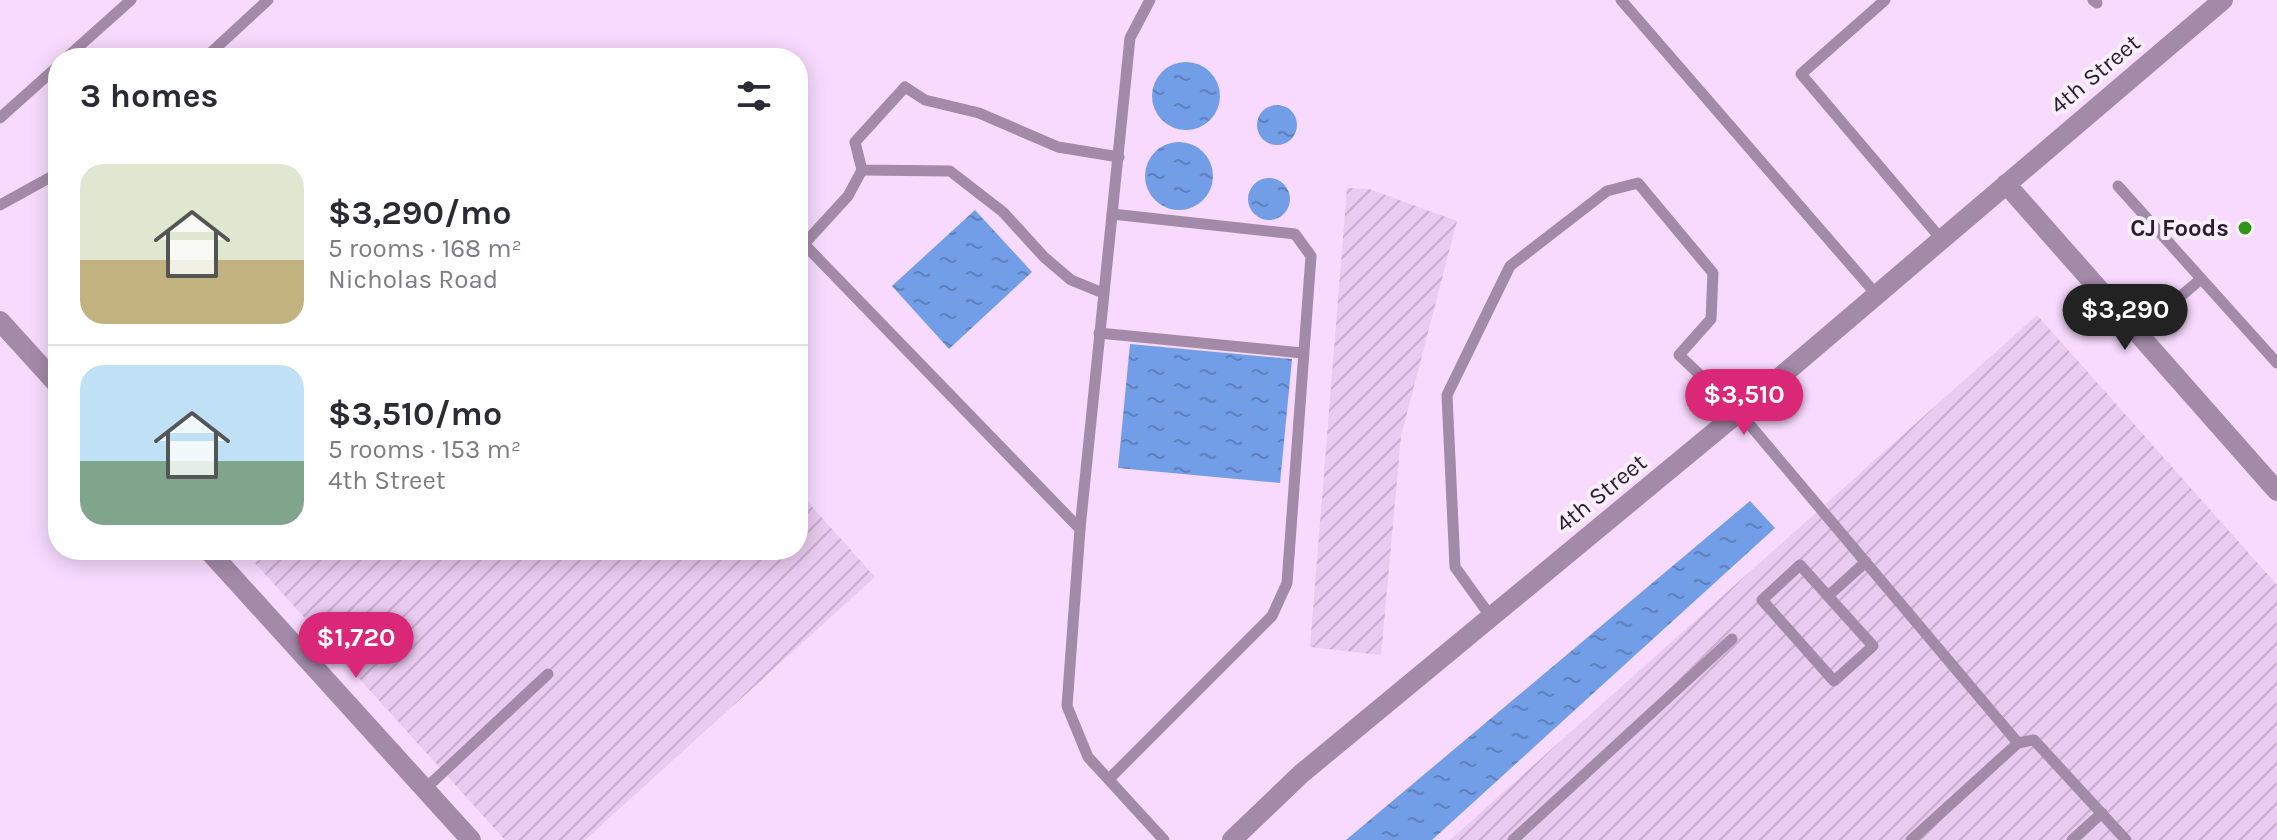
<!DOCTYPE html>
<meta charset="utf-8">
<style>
:root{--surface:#fff;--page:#f2f2f3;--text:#2b2b33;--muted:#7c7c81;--line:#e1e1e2;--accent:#db2777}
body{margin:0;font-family:Karla,sans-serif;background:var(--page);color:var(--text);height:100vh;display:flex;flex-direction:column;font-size:30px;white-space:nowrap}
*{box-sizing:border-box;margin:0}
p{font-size:26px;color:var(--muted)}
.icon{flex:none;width:44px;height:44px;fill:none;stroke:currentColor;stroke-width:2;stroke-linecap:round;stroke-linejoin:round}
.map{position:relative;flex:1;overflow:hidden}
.sheet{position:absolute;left:48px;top:48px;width:760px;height:512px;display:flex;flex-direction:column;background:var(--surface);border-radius:32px;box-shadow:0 4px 20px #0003}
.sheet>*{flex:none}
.price{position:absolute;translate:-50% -68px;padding:0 18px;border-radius:28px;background:var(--accent);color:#fff;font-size:26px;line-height:52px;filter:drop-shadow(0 2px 4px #0008)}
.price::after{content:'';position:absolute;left:50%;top:48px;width:24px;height:18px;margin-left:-12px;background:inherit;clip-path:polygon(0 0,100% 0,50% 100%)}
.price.active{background:#222;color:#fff}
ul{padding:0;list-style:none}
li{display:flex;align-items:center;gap:24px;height:200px;padding:0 32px}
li+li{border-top:2px solid var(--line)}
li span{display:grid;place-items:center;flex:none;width:224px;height:160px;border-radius:24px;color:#555}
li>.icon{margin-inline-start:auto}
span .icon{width:96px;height:96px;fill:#fffc;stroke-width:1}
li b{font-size:34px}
h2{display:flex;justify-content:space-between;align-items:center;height:96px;padding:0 32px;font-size:34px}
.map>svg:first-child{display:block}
.industrial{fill:url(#industrial-furrows)}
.water{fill:url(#water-ripples)}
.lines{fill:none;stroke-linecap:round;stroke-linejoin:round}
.service{stroke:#a38aa9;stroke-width:11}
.minor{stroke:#a38aa9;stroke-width:20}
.tertiary{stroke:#a38aa9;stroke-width:20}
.poi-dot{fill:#329416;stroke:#f8effa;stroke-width:3}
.labels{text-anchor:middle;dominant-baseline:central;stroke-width:8;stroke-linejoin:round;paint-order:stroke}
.street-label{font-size:24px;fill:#2d1b31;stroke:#f8effa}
.poi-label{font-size:24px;font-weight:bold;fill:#2d1b31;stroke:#f8effa;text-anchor:end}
</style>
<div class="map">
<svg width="2277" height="840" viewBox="0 0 2277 840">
<defs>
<pattern id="industrial-furrows" width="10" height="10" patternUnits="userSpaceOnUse" patternTransform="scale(2)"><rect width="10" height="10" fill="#e9caf0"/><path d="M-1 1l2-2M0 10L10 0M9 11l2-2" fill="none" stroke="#c8adce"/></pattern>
<pattern id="water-ripples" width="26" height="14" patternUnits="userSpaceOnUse" patternTransform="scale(2)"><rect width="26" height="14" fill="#729ee7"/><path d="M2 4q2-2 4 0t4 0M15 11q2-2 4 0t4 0" fill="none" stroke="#5e80bc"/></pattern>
</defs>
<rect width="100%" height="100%" fill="#f7dafd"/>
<!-- industrial -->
<g class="industrial">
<path d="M1347 188 1369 189 1457 221 1401 436 1381 655 1310 647Z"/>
<path d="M2037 315 2277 585V840H1450Z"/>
<path d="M798 491 875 577 585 840H505L255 563 271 550H798Z"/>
</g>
<!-- water -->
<g class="water">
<circle cx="1186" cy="96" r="34"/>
<circle cx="1277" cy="125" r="20"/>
<circle cx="1179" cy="176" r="34"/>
<circle cx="1269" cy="199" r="21"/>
<path d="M975 210 1032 272 949 349 892 286Z"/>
<path d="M1130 344 1292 359 1280 483 1118 468Z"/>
<path d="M1750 501 1775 528 1432 840H1346Z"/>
</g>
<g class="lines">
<!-- service -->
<g class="service">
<path d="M1150 0 1130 38 1080 529 1067 706 1088 757 1164 840"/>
<path d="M1621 0 1876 294"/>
<path d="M1885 0 1801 74 1942 240"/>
<path d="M2093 0 2097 3"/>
<path d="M66 58 131 0"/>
<path d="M205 58 268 0"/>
<path d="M0 118 58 66"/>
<path d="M862 170 848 196 804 244 1080 529"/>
<path d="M2118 186 2277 363"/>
<path d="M0 205 58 173"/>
<path d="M1103 293 1071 280 1044 257 1003 212 950 171 862 170 855 142 905 87 925 100 979 113 1058 147 1119 157"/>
<path d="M1099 333 1302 353"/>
<path d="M2137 333 2201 279"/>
<path d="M1800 565 1873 646 1834 681 1762 600Z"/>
<path d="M1828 596 1866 562"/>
<path d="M1491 617 1455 567 1447 395 1510 266 1607 191 1638 183 1713 273 1711 319 1679 355 1739 412 2018 743"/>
<path d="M1110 778 1272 616 1287 583 1311 256 1295 234 1112 214"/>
<path d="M425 789 548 674"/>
<path d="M1513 840 1732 639"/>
<path d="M1911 840 2018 743 2034 740 2126 840"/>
<path d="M2072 840 2102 813"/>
</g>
<!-- minor -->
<path class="minor" d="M2006 184 2277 491"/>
<!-- tertiary -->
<g class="tertiary">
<path d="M0 321 58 385"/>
<path d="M208 550 471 840"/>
<path d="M1232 840 1301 774 1739 412 2223 0"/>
</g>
</g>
<!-- markers -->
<circle class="poi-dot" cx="2245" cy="228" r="8"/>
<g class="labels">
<!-- street labels -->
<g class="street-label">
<text transform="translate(2095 74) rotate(-40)">4th Street</text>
<text transform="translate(1601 493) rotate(-39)">4th Street</text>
</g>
<!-- poi labels -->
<g class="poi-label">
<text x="2229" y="228">CJ Foods</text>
</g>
</g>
</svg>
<b class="price active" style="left:2125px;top:352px">$3,290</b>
<b class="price" style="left:1744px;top:437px">$3,510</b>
<b class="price" style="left:356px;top:680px">$1,720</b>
<section class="sheet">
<h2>3 homes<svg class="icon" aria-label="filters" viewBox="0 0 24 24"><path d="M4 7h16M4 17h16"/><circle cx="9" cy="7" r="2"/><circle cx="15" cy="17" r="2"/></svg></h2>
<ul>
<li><span style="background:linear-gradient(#dfe7d0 60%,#c2b280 0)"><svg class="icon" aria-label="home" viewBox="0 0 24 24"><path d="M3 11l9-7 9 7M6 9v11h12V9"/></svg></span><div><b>$3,290/mo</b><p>5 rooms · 168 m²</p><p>Nicholas Road</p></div></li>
<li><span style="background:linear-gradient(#bfe0f5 60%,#7fa58c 0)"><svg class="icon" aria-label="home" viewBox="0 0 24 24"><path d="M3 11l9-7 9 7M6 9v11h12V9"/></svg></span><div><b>$3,510/mo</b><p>5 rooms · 153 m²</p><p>4th Street</p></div></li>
</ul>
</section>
</div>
